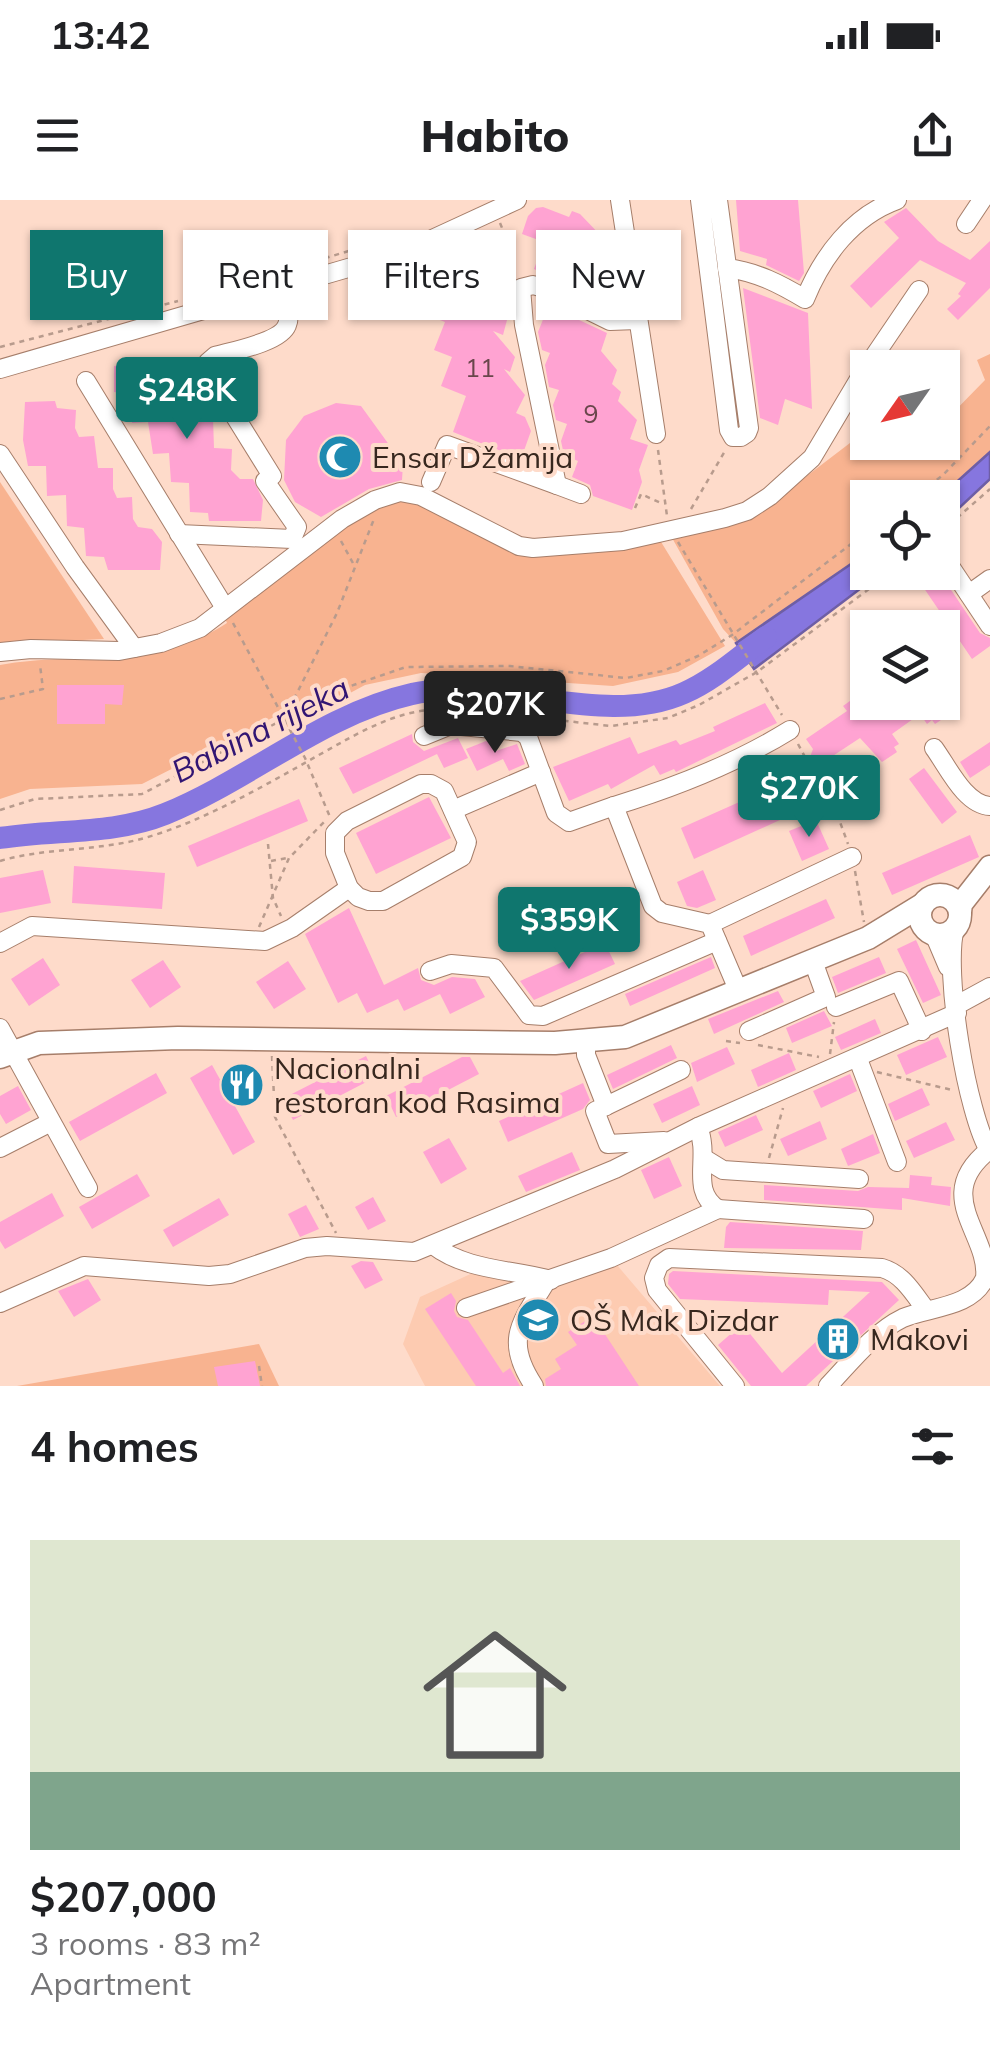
<!DOCTYPE html>
<meta charset="utf-8">
<style>
:root{--surface:#fff;--page:#f6f6f6;--text:#202124;--muted:#757577;--accent:#0f766e}
body{margin:0;font-family:Mulish,sans-serif;background:var(--page);color:var(--text);height:100vh;display:flex;flex-direction:column;font-size:38px;white-space:nowrap}
*{box-sizing:border-box;margin:0}
p{font-size:32px;color:var(--muted)}
.icon{flex:none;width:55px;height:55px;fill:none;stroke:currentColor;stroke-width:2;stroke-linecap:round;stroke-linejoin:round}
.map{position:relative;height:1186px;overflow:hidden}
.panel{display:flex;flex-direction:column;background:var(--surface);flex:1}
.panel>*{flex:none}
.guide{position:absolute;left:30px;top:30px;width:930px;height:90px;display:flex;gap:20px}
.needle{width:65px;rotate:236deg}
.fabs{position:absolute;left:850px;top:150px;display:grid;gap:20px}
.fabs a{display:grid;place-items:center;width:110px;height:110px;border-radius:0px;background:var(--surface);box-shadow:0 2px 8px #0004;font-size:50px}
.price{position:absolute;translate:-50% -85px;padding:0 22px;border-radius:10px;background:var(--accent);color:#fff;font-size:32px;line-height:65px;filter:drop-shadow(0 2px 5px #0008)}
.price::after{content:'';position:absolute;left:50%;top:60px;width:30px;height:22px;margin-left:-15px;background:inherit;clip-path:polygon(0 0,100% 0,50% 100%)}
.price.active{background:#222;color:#fff}
ul{padding:0;list-style:none}
li{display:grid;align-content:center;gap:20px;height:530px;padding:0 30px}
li span{display:grid;place-items:center;height:310px;border-radius:0px;color:#555}
li>.icon{margin-inline-start:auto}
span .icon{width:180px;height:180px;fill:#fffc;stroke-width:1}
li b{font-size:42px}
h2{display:flex;justify-content:space-between;align-items:center;height:120px;padding:0 30px;font-size:42px}
.tag{padding:0 35px;border-radius:0px;background:var(--surface);box-shadow:0 2px 8px #0004;font-size:35px;line-height:90px}
.tag.active{background:var(--accent);color:#fff}
.status{display:flex;justify-content:space-between;align-items:center;height:70px;padding:0 50px;background:var(--surface);direction:ltr}
.status svg{height:28px;fill:currentColor}
header{display:flex;justify-content:space-between;align-items:center;height:130px;padding:0 30px;background:var(--surface);font-size:45px;font-weight:800}
.map>svg:first-child{display:block}
.built{fill:#fdcbb1}
.green{fill:#f8b390}
.water{fill:#8676df;stroke:#6e5ea5;stroke-width:2.5}
.lines{fill:none;stroke-linecap:round;stroke-linejoin:round}
.river{stroke:#8676df;stroke-width:22}
.building{fill:#ffa3d2}
.minor-casing{stroke:#a67e6a;stroke-width:20}
.major-casing{stroke:#a67e6a;stroke-width:25}
.path{stroke:#b89b8d;stroke-width:2.5;stroke-dasharray:5 5;stroke-linecap:butt}
.minor{stroke:#fff;stroke-width:18}
.major{stroke:#fff;stroke-width:22}
.labels{text-anchor:middle;dominant-baseline:central;stroke-width:8;stroke-linejoin:round;paint-order:stroke}
.number-label{font-size:25px;fill:#69464b}
.poi-label{font-size:30px;fill:#37271e;stroke:#fedbca;text-anchor:start}
.water-label{font-size:32px;font-style:italic;fill:#311573;stroke:#fedbca}
</style>
<div class="status"><b>13:42</b><svg viewBox="0 0 49 12"><path d="M0 12V9h3v3zM5 12V6h3v6zM10 12V3h3v9zM15 12V0h3v12zM26 1h20v11H26zM47 4h2v5h-2z"/></svg></div>
<header><svg class="icon" aria-label="menu" viewBox="0 0 24 24"><path d="M4 6h16M4 12h16M4 18h16"/></svg>Habito<svg class="icon" aria-label="share" viewBox="0 0 24 24"><path d="M12 15V3M7 8l5-5 5 5M5 13v7h14v-7"/></svg></header>
<div class="map">
<svg width="990" height="1186" viewBox="0 0 990 1186">
<rect width="100%" height="100%" fill="#fedbca"/>
<!-- built -->
<path class="built" d="M611 1058 720 1186H425L403 1144 420 1097 486 1067 552 1080Z"/>
<!-- green -->
<g class="green">
<path d="M990 154V252L940 297 868 298 867 353 736 443 723 429 671 336 778 298 867 230 868 242H942L943 223 985 180 977 160Z"/>
<path d="M0 282 104 439 0 444Z"/>
<path d="M415 298 520 351 658 337 725 446 678 472 613 486 421 473 365 485 285 528 276 516 142 584 30 589 0 599V465C83 450 150 473 227 423L224 416 332 329 376 305Z"/>
<path d="M259 1144 279 1186H17Z"/>
</g>
<!-- water -->
<g class="water">
<path d="M990 252V279L943 323 942 298 940 297Z"/>
<path d="M867 353 868 372 881 373 754 469 736 443Z"/>
</g>
<g class="lines">
<!-- river -->
<path class="river" d="M0 638C55 629 113 635 165 614 249 580 323 514 412 494 440 487 468 492 496 494 556 499 626 519 684 493 714 480 740 456 766 437"/>
</g>
<!-- building -->
<g class="building">
<path d="M736 0H798L804 73 799 81 766 65 767 59 740 51Z"/>
<path d="M543 7 569 17 572 11 580 14 604 39 596 62 618 70 606 103 534 69 544 42 522 34 528 16 536 8Z"/>
<path d="M906 8 938 41 970 60 990 41V88L958 120 947 109 961 96 958 94 966 83 920 60 871 108 850 86 899 38 884 22Z"/>
<path d="M430 55 445 61 455 57 492 77 499 88 494 106 501 112 500 118 507 120 503 135 493 131 515 157 510 172 504 169 525 195 516 213 525 217 531 231 521 259 453 232 466 196 441 186 452 157 434 150 445 122 427 115 437 89 419 82Z"/>
<path d="M743 88 808 113 812 209 785 199 778 225 760 218Z"/>
<path d="M546 112 562 118 564 113 607 133 601 151 617 170 612 184 621 192 618 201 637 220 630 239 648 245 639 270 642 282 632 310 593 296 590 285 572 277 578 261 564 255 561 241 567 224 556 220 553 205 559 190 549 187 545 165 550 153 542 150 538 132Z"/>
<path d="M175 159 178 185 194 188 196 219 213 218 214 248 232 249 231 270 240 279H253L263 300 261 321H209L208 313 190 312 189 283 171 282 169 253 153 254 148 222 132 223 130 194 114 192V166Z"/>
<path d="M55 201 57 208 76 210 75 228 79 237 94 236 98 268H113V289L117 298 132 297 133 319 138 327 152 329 162 342 160 370H108L104 357 86 356 84 328 67 326 66 295 47 296 46 266H28L23 240 25 202Z"/>
<path d="M336 203 361 206 403 264 402 280 369 289 321 317 295 302 284 280 286 240 304 216Z"/>
<path d="M913 372H939L980 433 990 438V446L972 459Z"/>
<path d="M57 485H124L122 505 105 504V524H57Z"/>
<path d="M868 488V502H946L950 514 935 524 932 520 927 524 920 514 892 534 899 544 894 547 897 552 882 562 860 538 816 567 810 557 813 549 806 539 847 511 843 506Z"/>
<path d="M765 503 777 523 676 572 674 569 660 575 654 565 611 589 608 584 569 601 553 567 630 537 638 554 676 540 680 545 715 531 713 527Z"/>
<path d="M412 534 413 542 424 551 458 538 468 558 444 568 437 554 353 594 339 568Z"/>
<path d="M486 541 492 542 496 551 517 544 525 564 509 571 503 559 477 571 466 549Z"/>
<path d="M990 542V565L970 578 960 562Z"/>
<path d="M924 568 957 612 942 624 909 579Z"/>
<path d="M766 590 780 620 694 659 681 628Z"/>
<path d="M429 597 451 638 376 674 356 633Z"/>
<path d="M299 599 308 621 197 667 188 646Z"/>
<path d="M816 620 829 649 802 661 789 631Z"/>
<path d="M970 635 979 657 892 695 882 673Z"/>
<path d="M74 666 165 673 162 709 72 703Z"/>
<path d="M43 670 51 703 0 713V678Z"/>
<path d="M703 670 716 700 697 708 687 706 677 682Z"/>
<path d="M826 699 835 718 751 756 743 736Z"/>
<path d="M349 708 384 785 418 768 421 780 434 785 452 777 475 779 485 797 450 814 440 794 404 811 398 799 367 813 357 793 338 803 305 734Z"/>
<path d="M916 740 941 795 923 803 897 749Z"/>
<path d="M605 743 615 764 534 800 520 781Z"/>
<path d="M711 757 715 768 630 806 625 794Z"/>
<path d="M879 757 886 773 838 793 832 777Z"/>
<path d="M43 758 60 785 29 806 11 779Z"/>
<path d="M163 760 181 787 150 808 131 780Z"/>
<path d="M288 761 306 789 274 809 256 782Z"/>
<path d="M778 791 784 802 714 834 708 819Z"/>
<path d="M824 811 832 826 792 843 786 828Z"/>
<path d="M875 819 881 833 841 850 835 837Z"/>
<path d="M938 837 947 857 906 875 897 855Z"/>
<path d="M671 845 677 858 613 889 607 875Z"/>
<path d="M727 847 735 864 697 882 691 863Z"/>
<path d="M789 853 796 870 758 887 751 870Z"/>
<path d="M366 856 376 877 293 920 282 899Z"/>
<path d="M462 857H470L479 874 396 917 386 896Z"/>
<path d="M212 865 255 942 233 955 190 878Z"/>
<path d="M156 873 167 893 80 941 69 922Z"/>
<path d="M850 874 857 891 821 908 813 891Z"/>
<path d="M583 883 590 900 583 909 508 942 499 921Z"/>
<path d="M18 886 31 910 6 924 0 914V896Z"/>
<path d="M692 886 700 905 662 923 653 904Z"/>
<path d="M922 888 930 905 895 921 888 904Z"/>
<path d="M756 915 763 930 725 947 718 932Z"/>
<path d="M820 921 827 939 788 956 780 939Z"/>
<path d="M946 922 955 940 914 958 906 941Z"/>
<path d="M873 934 880 953 848 966 841 949Z"/>
<path d="M449 938 467 969 441 984 423 952Z"/>
<path d="M572 952 580 970 526 992 518 976Z"/>
<path d="M669 957 682 986 654 999 641 970Z"/>
<path d="M137 974 150 996 92 1029 79 1007Z"/>
<path d="M910 975 932 977 931 985 951 987 950 1006 902 998V1010L764 1000V985L858 991 868 987 909 988Z"/>
<path d="M52 993 64 1016 5 1049 0 1041V1022Z"/>
<path d="M373 997 386 1021 368 1030 355 1007Z"/>
<path d="M219 998 229 1015 173 1047 163 1030Z"/>
<path d="M306 1005 319 1029 300 1037 288 1014Z"/>
<path d="M730 1022 863 1031 861 1050 724 1048 726 1027Z"/>
<path d="M361 1061 373 1062 383 1080 365 1089 351 1066Z"/>
<path d="M673 1071 882 1082 899 1100 806 1186H751L718 1145 742 1124 782 1173 870 1092 829 1090 828 1105 680 1099 668 1084 669 1074Z"/>
<path d="M88 1079 101 1100 74 1117 58 1091Z"/>
<path d="M451 1093 456 1101 454 1111 457 1117 468 1120 503 1173 510 1168 520 1186H476L425 1109Z"/>
<path d="M593 1116 639 1186H546L545 1179 561 1169 555 1159 577 1145 568 1132Z"/>
<path d="M255 1161 260 1186H218L214 1167Z"/>
</g>
<g class="lines">
<defs>
<g id="minor">
<path d="M620 0 656 234"/>
<path d="M700 0 729 230 733 237H741L747 233 749 228 718 0"/>
<path d="M966 24 982 0"/>
<path d="M727 68C757 72 780 84 805 99 823 55 853 16 897 0"/>
<path d="M0 169 355 66 428 41 517 0"/>
<path d="M86 181 225 408"/>
<path d="M0 254 75 367 134 448"/>
<path d="M431 282 447 245 557 285 524 125 521 88 533 85 543 88 610 121 637 120"/>
<path d="M557 285 581 294"/>
<path d="M179 334 292 339 297 327 265 281 272 276 208 173V162L215 156C233 151 281 142 287 125 292 114 284 97 282 86"/>
<path d="M944 357 990 426"/>
<path d="M969 394 990 379"/>
<path d="M0 452 31 449 119 451 161 443 200 428 342 319 375 300 400 292 421 296 519 346 533 348 623 341 725 318 747 311 770 296 812 258 862 174 919 90"/>
<path d="M424 536 451 525 522 532 528 537 556 613 569 622 614 606"/>
<path d="M934 548C948 567 965 605 990 606"/>
<path d="M421 584H431L444 591 467 642 462 657 383 701H369L358 697 349 688 335 653V633L347 621Z"/>
<path d="M453 610 541 572"/>
<path d="M710 724 852 657"/>
<path d="M955 728C943 770 967 916 990 952"/>
<path d="M934 734 948 767"/>
<path d="M0 743 32 726 265 741 292 728 349 688"/>
<path d="M430 771 451 764 494 768 529 815 543 816 717 741"/>
<path d="M739 792 710 724 662 713 653 706 614 606C676 587 735 564 790 530"/>
<path d="M957 805 990 787"/>
<path d="M836 807 899 781 922 831"/>
<path d="M0 828 88 988"/>
<path d="M749 831 826 797 813 761"/>
<path d="M586 841V855L606 906 681 870"/>
<path d="M858 859 897 962"/>
<path d="M606 906 595 911 608 944 664 941"/>
<path d="M0 948 51 922"/>
<path d="M705 959 723 970 859 979"/>
<path d="M718 1009 864 1019"/>
<path d="M433 1045C467 1071 511 1069 551 1080"/>
<path d="M0 1103 84 1066 209 1076 230 1074 305 1048 327 1046 414 1052 615 969 698 927 957 813"/>
<path d="M466 1108 611 1058 718 1009C689 990 711 958 698 927"/>
<path d="M534 1186C504 1141 520 1123 546 1082"/>
<path d="M735 1186 657 1090 654 1078 659 1065 669 1058 882 1068C903 1074 914 1094 926 1110"/>
<path d="M828 1186C850 1163 874 1132 903 1118 928 1107 972 1108 985 1078 990 1034 931 996 989 950"/>
</g>
<g id="major">
<circle cx="940" cy="715" r="20"/>
<path d="M960 712 961 704 990 667"/>
<path d="M0 857 39 843 178 838 555 843 625 837 868 738 922 705"/>
</g>
</defs>
<!-- minor casing -->
<use href="#minor" class="minor-casing"/>
<!-- major casing -->
<use href="#major" class="major-casing"/>
<!-- path -->
<g class="path">
<path d="M500 23 513 54"/>
<path d="M296 67 365 46"/>
<path d="M0 147 178 101"/>
<path d="M658 250 667 316"/>
<path d="M913 298 943 275 990 226"/>
<path d="M635 308 641 294 663 304"/>
<path d="M691 309 725 251"/>
<path d="M942 331 990 289"/>
<path d="M341 341 354 365"/>
<path d="M678 342 782 515"/>
<path d="M233 423 305 558 330 617"/>
<path d="M0 499 43 489 40 465"/>
<path d="M484 512 611 526 668 518 699 505 757 472 892 372"/>
<path d="M285 517 337 413 374 319"/>
<path d="M798 544 840 622 848 644"/>
<path d="M0 610 35 599 142 594 339 490 406 467 510 466 626 478 663 471 698 456 732 435 868 331"/>
<path d="M268 644 273 698 281 716"/>
<path d="M0 661C44 648 92 651 137 640 205 623 282 575 344 541 375 524 411 507 446 510"/>
<path d="M271 661 287 658"/>
<path d="M855 671 864 722"/>
<path d="M259 727 289 658 325 621"/>
<path d="M726 841 740 843"/>
<path d="M758 845 819 857"/>
<path d="M830 854 834 822"/>
<path d="M272 856 275 917 336 1033"/>
<path d="M877 872 952 890"/>
<path d="M769 958 783 908"/>
<path d="M259 1166 262 1186"/>
</g>
<!-- minor -->
<use href="#minor" class="minor"/>
<!-- major -->
<use href="#major" class="major"/>
</g>
<!-- icons -->
<defs>
<symbol id="mosque-disc" viewBox="-11 -11 22 22"><circle r="9.5" fill="#1e8ab1" stroke="#fedbca"/><path d="M3.5-4.9A6 6 0 1 0 3.5 4.9A5 5 0 1 1 3.5-4.9Z" fill="#fff"/></symbol>
<symbol id="restaurant-disc" viewBox="-11 -11 22 22"><circle r="9.5" fill="#1e8ab1" stroke="#fedbca"/><path d="M-5-6h1v4h1v-4h1v4h1v-4h1v5L-1.5 .5V6h-2V.5L-5-1ZM5-6V6H3V1.5H1.5Q1.5-4 5-6Z" fill="#fff"/></symbol>
<symbol id="school-disc" viewBox="-11 -11 22 22"><circle r="9.5" fill="#1e8ab1" stroke="#fedbca"/><path d="M0-5L7-2L0 1L-7-2ZM-4 1L0 2.5L4 1V4Q0 6-4 4Z" fill="#fff"/></symbol>
<symbol id="building-disc" viewBox="-11 -11 22 22"><circle r="9.5" fill="#1e8ab1" stroke="#fedbca"/><path d="M-4-6H4V6H1V3H-1V6H-4ZM-2.5-4.3h1.7v1.8h-1.7ZM.8-4.3h1.7v1.8H.8ZM-2.5-1h1.7V.8h-1.7ZM.8-1h1.7V.8H.8Z" fill="#fff"/></symbol>
</defs>
<g fill-rule="evenodd">
<use href="#mosque-disc" x="315" y="232" width="50" height="50"/>
<use href="#restaurant-disc" x="217" y="860" width="50" height="50"/>
<use href="#school-disc" x="513" y="1095" width="50" height="50"/>
<use href="#building-disc" x="813" y="1114" width="50" height="50"/>
</g>
<g class="labels">
<!-- number labels -->
<g class="number-label">
<text x="480" y="167">11</text>
<text x="591" y="213">9</text>
</g>
<!-- poi labels -->
<g class="poi-label">
<text x="372" y="257">Ensar Džamija</text>
<text x="274" y="868">Nacionalni<tspan x="274" dy="34">restoran kod Rasima</tspan></text>
<text x="570" y="1120">OŠ Mak Dizdar</text>
<text x="870" y="1139">Makovi</text>
</g>
<!-- water labels -->
<g class="water-label">
<text transform="translate(260 529) rotate(-27)">Babina rijeka</text>
</g>
</g>
</svg>
<div class="fabs">
<a><svg class="needle" viewBox="-14 -14 28 28"><path d="M0-13l5 13h-10z" fill="#e53935"/><path d="M0 13l5-13h-10z" fill="#757577"/></svg></a>
<a><svg class="icon" aria-label="locate" viewBox="0 0 24 24"><circle cx="12" cy="12" r="6"/><path d="M12 2v4M12 18v4M2 12h4M18 12h4"/></svg></a>
<a><svg class="icon" aria-label="layers" viewBox="0 0 24 24"><path d="M12 4l9 5-9 5-9-5zM3 14l9 5 9-5"/></svg></a>
</div>
<b class="price" style="left:187px;top:242px">$248K</b>
<b class="price active" style="left:495px;top:556px">$207K</b>
<b class="price" style="left:809px;top:640px">$270K</b>
<b class="price" style="left:569px;top:772px">$359K</b>
<div class="guide">
<a class="tag active">Buy</a>
<a class="tag">Rent</a>
<a class="tag">Filters</a>
<a class="tag">New</a>
</div>
</div>
<section class="panel">
<h2>4 homes<svg class="icon" aria-label="filters" viewBox="0 0 24 24"><path d="M4 7h16M4 17h16"/><circle cx="9" cy="7" r="2"/><circle cx="15" cy="17" r="2"/></svg></h2>
<ul>
<li><span style="background:linear-gradient(#dfe7d0 75%,#7fa58c 0)"><svg class="icon" aria-label="home" viewBox="0 0 24 24"><path d="M3 11l9-7 9 7M6 9v11h12V9"/></svg></span><div><b>$207,000</b><p>3 rooms · 83 m²</p><p>Apartment</p></div></li>
</ul>
</section>
